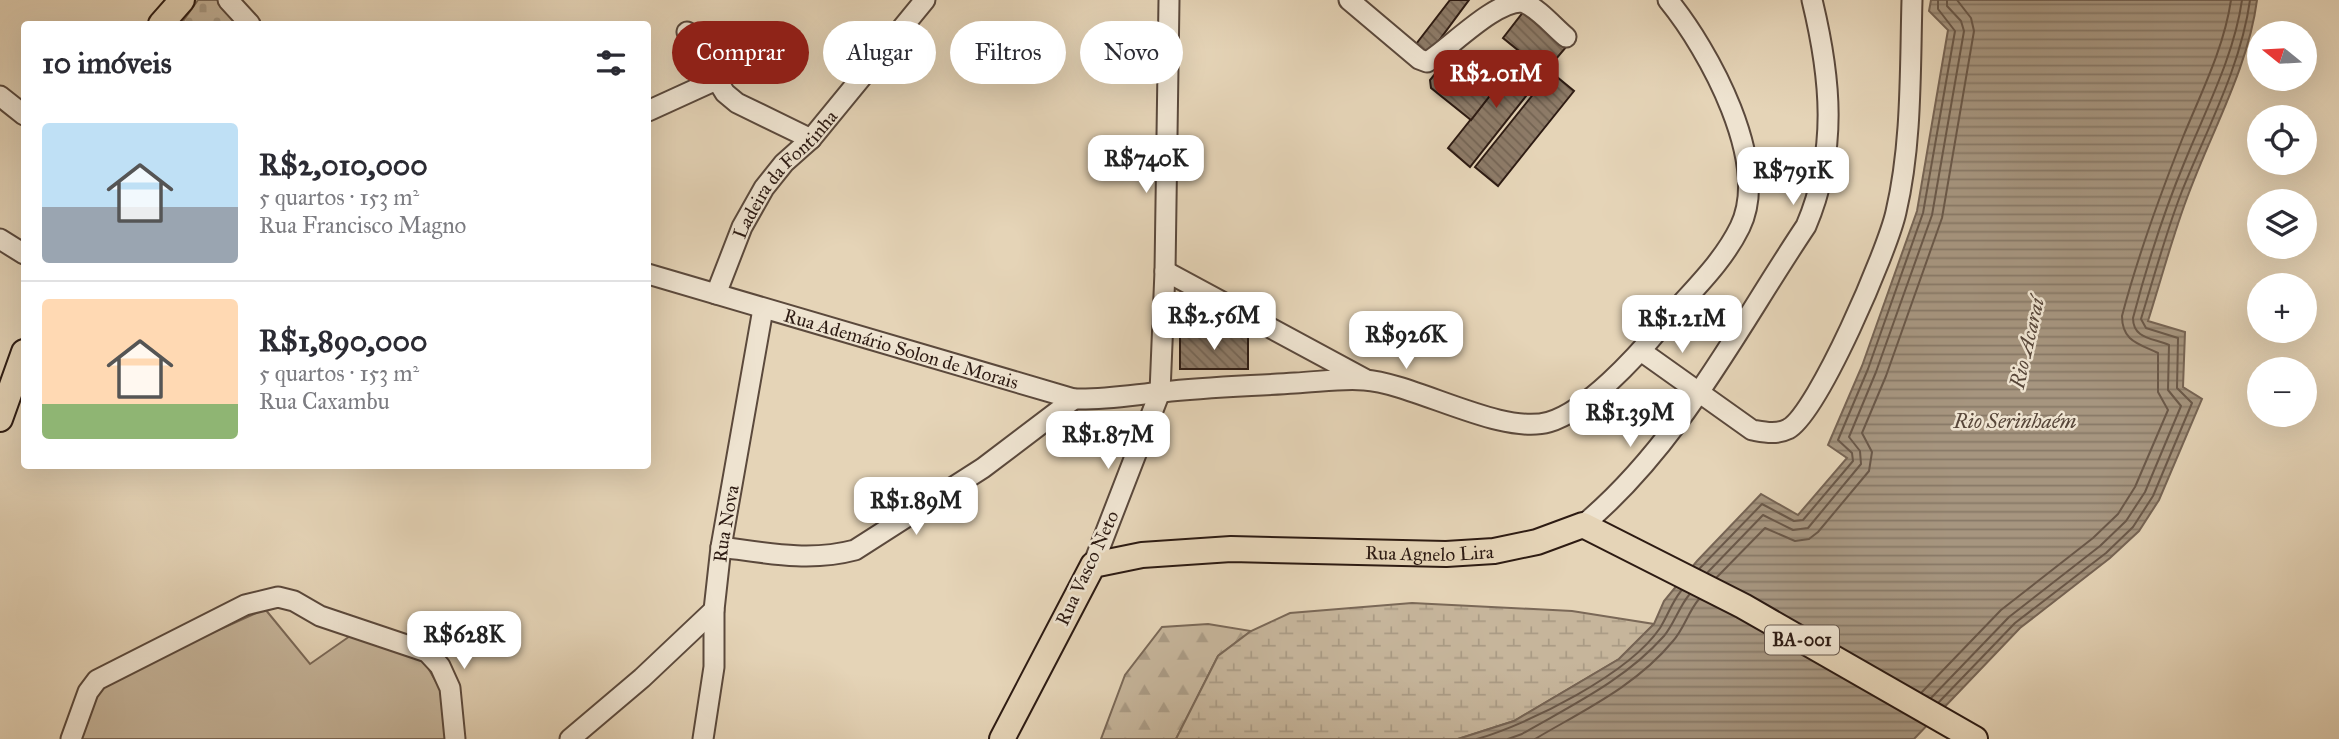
<!DOCTYPE html>
<html lang="pt">
<meta charset="utf-8">
<style>
:root{--surface:#fff;--page:#f2f2f3;--text:#2b2b33;--muted:#7c7c81;--line:#e1e1e2;--accent:#8f2418}
body{margin:0;font-family:"IM FELL Great Primer",serif;background:var(--page);color:var(--text);height:100vh;display:flex;flex-direction:column;font-size:26px;white-space:nowrap}
*{box-sizing:border-box;margin:0}
p{font-size:23px;color:var(--muted)}
.icon{flex:none;width:38px;height:38px;fill:none;stroke:currentColor;stroke-width:2;stroke-linecap:round;stroke-linejoin:round}
.map{position:relative;flex:1;overflow:hidden}
.drawer{position:absolute;left:21px;top:21px;width:630px;height:448px;display:flex;flex-direction:column;background:var(--surface);border-radius:7px;box-shadow:0 7px 28px #0002}
.drawer>*{flex:none}
.top-card{position:absolute;left:672px;top:21px;width:665px;height:63px;display:flex;gap:14px}
.needle{width:46px;rotate:288deg}
.tools{position:absolute;left:2247px;top:21px;display:grid;gap:14px}
.tools a{display:grid;place-items:center;width:70px;height:70px;border-radius:50%;background:var(--surface);box-shadow:0 7px 28px #0002;font-size:35px}
.price{position:absolute;translate:-50% -60px;padding:0 16px;border-radius:14px;background:#fff;color:#222;font-size:23px;line-height:46px;filter:drop-shadow(0 2px 4px #0008)}
.price::after{content:'';position:absolute;left:50%;top:42px;width:21px;height:16px;margin-left:-10px;background:inherit;clip-path:polygon(0 0,100% 0,50% 100%)}
.price.active{background:var(--accent);color:#fff}
ul{padding:0;list-style:none}
li{display:flex;align-items:center;gap:21px;height:175px;padding:0 21px}
li+li{border-top:2px solid var(--line)}
li span{display:grid;place-items:center;flex:none;width:196px;height:140px;border-radius:7px;color:#555}
li>.icon{margin-inline-start:auto}
span .icon{width:84px;height:84px;fill:#fffc;stroke-width:1}
li b{font-size:30px}
h2{display:flex;justify-content:space-between;align-items:center;height:84px;padding:0 21px;font-size:30px}
.tag{padding:0 24px;border-radius:32px;background:var(--surface);box-shadow:0 7px 28px #0002;font-size:24px;line-height:63px}
.tag.active{background:var(--accent);color:#fff}
.map>svg:first-child{display:block}
.green{fill:#c6b59b;stroke:#7a6857;stroke-width:2}
.forest{fill:url(#forest-firs);stroke:#7a6857;stroke-width:2}
.wetland{fill:url(#wetland-marsh);stroke:#7a6857;stroke-width:2}
.cemetery{fill:url(#cemetery-stones);stroke:#7a6857;stroke-width:2}
.water{fill:url(#water-rules);stroke:#766454;stroke-width:2}
.lines{fill:none;stroke-linecap:round;stroke-linejoin:round}
.shore{stroke:#6a5849;stroke-width:2}
.building{fill:url(#building-back-hatch);stroke:#2d1b13;stroke-width:2}
.minor-casing{stroke:#5b493c;stroke-width:23}
.major-casing{stroke:#2d1b13;stroke-width:28}
.minor{stroke:#eee3d0;stroke-width:19}
.major{stroke:#e5d4b7;stroke-width:24}
.labels{text-anchor:middle;dominant-baseline:central;stroke-width:5;stroke-linejoin:round;paint-order:stroke}
.shield{fill:#eee3d0;stroke:#67574c;stroke-width:2}
.shield-label{font-size:18px;font-weight:bold;fill:#2d1b13}
.street-label{font-size:19px;fill:#2d1b13;stroke:#eee3d0}
.water-label{font-size:21px;font-style:italic;fill:#574639;stroke:#eee3d0}
</style>
<div class="map">
<svg width="2339" height="739" viewBox="0 0 2339 739">
<defs>
<pattern id="forest-firs" width="22" height="20" patternUnits="userSpaceOnUse" patternTransform="scale(1.75)"><rect width="22" height="20" fill="#c6b59b"/><path d="M5 1l3.5 6h-7zM16 11l3.5 6h-7z" fill="#aa9b85"/></pattern>
<pattern id="wetland-marsh" width="20" height="14" patternUnits="userSpaceOnUse" patternTransform="scale(1.75)"><rect width="20" height="14" fill="#c6b59b"/><path d="M1 5h8M5 5V1M11 12h8M15 12V8" fill="none" stroke="#aa9b85"/></pattern>
<pattern id="cemetery-stones" width="16" height="16" patternUnits="userSpaceOnUse" patternTransform="scale(1.75)"><rect width="16" height="16" fill="#c6b59b"/><path d="M2 7V4a2 2 0 0 1 4 0v3zM10 15v-3a2 2 0 0 1 4 0v3z" fill="#aa9b85"/></pattern>
<pattern id="water-rules" width="6" height="5" patternUnits="userSpaceOnUse" patternTransform="scale(1.75)"><rect width="6" height="5" fill="#a6957f"/><path d="M0 2.5h6" fill="none" stroke="#887967"/></pattern>
<pattern id="building-back-hatch" width="6" height="6" patternUnits="userSpaceOnUse" patternTransform="scale(1.75)"><rect width="6" height="6" fill="#8d7b68"/><path d="M-1 5l2 2M0 0l6 6M5-1l2 2" fill="none" stroke="#746454"/></pattern>
</defs>
<rect width="100%" height="100%" fill="#e5d4b7"/>
<filter id="stains"><feTurbulence type="fractalNoise" baseFrequency=".00286" numOctaves="4"/><feColorMatrix values="0 0 0 0 .2 0 0 0 0 .09 0 0 0 0 .02 0 0 0 .5 -.17"/></filter>
<radialGradient id="worn" r=".72"><stop offset=".6" stop-color="#630" stop-opacity="0"/><stop offset="1" stop-color="#630" stop-opacity=".3"/></radialGradient>
<!-- green -->
<path class="green" d="M265 609 310 664 350 636 423 659 443 694 449 739H80L103 682Z"/>
<!-- forest -->
<path class="forest" d="M1208 624 1251 631 1218 656 1176 739H1101L1125 675 1162 627Z"/>
<!-- wetland -->
<path class="wetland" d="M1412 603 1572 611 1654 624 1619 659 1514 721 1458 739H1176L1218 656 1251 631 1290 613Z"/>
<!-- cemetery -->
<path class="cemetery" d="M198 0H223L248 24H181Z"/>
<!-- water -->
<path class="water" d="M1931 0H2257C2248 69 2211 132 2187 198 2172 238 2161 280 2148 321L2185 332 2183 387 2202 399 2159 500 2139 531 2110 558 2020 628 1914 739H1458L1514 721 1619 659 1654 624 1664 601 1697 561 1761 494 1798 515 1847 458 1828 445 1862 366 1917 211 1948 30 1929 11Z"/>
<g class="lines">
<!-- shore -->
<g class="shore">
<path d="M1700 568 1762 504 1794 521 1803 520 1853 461 1852 453 1838 440 1868 369 1923 213 1955 31 1938 9V0"/>
<path d="M1708 572 1763 515 1793 530 1808 528 1861 464 1860 451 1849 437 1876 372 1932 215 1964 31 1961 21 1947 6V0"/>
<path d="M1717 577 1765 528 1795 541 1809 539 1818 532 1869 471 1872 452 1862 433 1886 376 1942 218 1974 31 1971 18 1957 0"/>
<path d="M1922 692 2001 610 2093 538 2118 514 2135 487 2168 410 2158 392V353C2140 344 2122 342 2122 316 2138 255 2160 195 2183 137 2201 93 2224 48 2231 0"/>
<path d="M1931 698 2009 617 2100 546 2126 521 2145 492 2181 406 2168 390 2169 345C2153 338 2133 339 2133 318 2147 265 2164 211 2185 161 2206 109 2234 56 2242 0"/>
<path d="M1939 702 2015 623 2106 553 2133 527 2153 496 2192 403 2177 388 2178 338 2146 328 2141 319C2154 277 2166 232 2182 191 2207 129 2241 66 2250 0"/>
<path d="M1477 739C1529 724 1629 674 1660 628 1668 615 1672 602 1681 591"/>
<path d="M1508 739 1522 734C1572 705 1625 680 1664 636 1674 624 1679 607 1689 595"/>
<path d="M1535 739C1584 710 1636 686 1673 641 1684 629 1688 612 1699 599"/>
</g>
</g>
<!-- building -->
<g class="building">
<path d="M1450 0H1469L1426 58 1413 48Z"/>
<path d="M1524 11 1567 46 1545 72 1503 38Z"/>
<path d="M1523 54 1545 72 1470 167 1448 148Z"/>
<path d="M1448 58 1454 63 1458 59 1475 58 1502 80 1471 120 1431 88 1430 80Z"/>
<path d="M1551 72 1574 91 1498 186 1475 167Z"/>
<rect x="1180" y="335" width="68" height="34"/>
</g>
<g class="lines">
<defs>
<g id="minor">
<path d="M228 0 250 24"/>
<path d="M1349 0 1419 59 1427 62C1449 49 1495 0 1523 2 1539 9 1553 26 1566 37"/>
<path d="M687 32 725 93 737 103 811 139"/>
<path d="M0 96 24 115"/>
<path d="M648 111 716 80"/>
<path d="M0 239 24 254"/>
<path d="M1165 271 1365 379"/>
<path id="s1" d="M648 274 1074 399C1105 400 1132 395 1163 392 1207 387 1251 386 1295 383 1318 382 1342 378 1364 380 1414 383 1501 436 1549 422 1587 411 1636 357 1661 327 1688 294 1721 266 1740 227 1771 163 1709 50 1668 0"/>
<path id="s2" d="M716 294 742 227 764 188 784 163 811 139 925 0"/>
<path d="M1641 351 1752 430C1764 432 1776 435 1788 429 1818 413 1888 249 1896 212 1912 144 1910 70 1912 0"/>
<path d="M1583 525C1679 445 1737 329 1806 226 1838 151 1831 78 1812 0"/>
<path d="M721 547C766 553 810 562 855 550L983 468 1074 399"/>
<path d="M1093 565 1160 392 1165 271 1169 0"/>
<path d="M71 739 88 692 97 680 245 605 278 597 294 601 320 616 427 652 440 666 450 688 455 739"/>
<path d="M570 739 642 678 714 610"/>
<path id="s3" d="M703 739 714 667V610L721 547 763 309"/>
</g>
<g id="major">
<path d="M161 24 182 0"/>
<path d="M0 419 24 352"/>
<path id="s4" d="M1002 739 1093 565 1142 555 1231 549 1446 554 1494 551 1537 542 1583 525 1743 606 1975 739"/>
</g>
</defs>
<!-- minor casing -->
<use href="#minor" class="minor-casing"/>
<!-- major casing -->
<use href="#major" class="major-casing"/>
<!-- minor -->
<use href="#minor" class="minor"/>
<!-- major -->
<use href="#major" class="major"/>
</g>
<g class="labels">
<!-- shield labels -->
<rect class="shield" x="1765" y="625.5" width="74" height="29" rx="5"/>
<g class="shield-label">
<text x="1802" y="640">BA-001</text>
</g>
<!-- street labels -->
<g class="street-label">
<text stroke="none"><textPath href="#s2" startOffset="140">Ladeira da Fontinha</textPath></text>
<text stroke="none"><textPath href="#s1" startOffset="264">Rua Ademário Solon de Morais</textPath></text>
<text stroke="none"><textPath href="#s3" startOffset="217">Rua Nova</textPath></text>
<text stroke="none"><textPath href="#s4" startOffset="534">Rua Agnelo Lira</textPath></text>
<text transform="translate(1087 568) rotate(-65)">Rua Vasco Neto</text>
</g>
<!-- water labels -->
<g class="water-label">
<text transform="translate(2027 343) rotate(-77)">Rio Acaraí</text>
<text x="2015" y="421">Rio Serinhaém</text>
</g>
</g>
<rect width="100%" height="100%" filter="url(#stains)"/>
<rect width="100%" height="100%" fill="url(#worn)"/>
</svg>
<div class="tools">
<a><svg class="needle" viewBox="-14 -14 28 28"><path d="M0-13l5 13h-10z" fill="#e53935"/><path d="M0 13l5-13h-10z" fill="#7c7c81"/></svg></a>
<a><svg class="icon" aria-label="locate" viewBox="0 0 24 24"><circle cx="12" cy="12" r="6"/><path d="M12 2v4M12 18v4M2 12h4M18 12h4"/></svg></a>
<a><svg class="icon" aria-label="layers" viewBox="0 0 24 24"><path d="M12 4l9 5-9 5-9-5zM3 14l9 5 9-5"/></svg></a>
<a>+</a>
<a>−</a>
</div>
<b class="price active" style="left:1496px;top:110px">R$2.01M</b>
<b class="price" style="left:1146px;top:195px">R$740K</b>
<b class="price" style="left:1793px;top:207px">R$791K</b>
<b class="price" style="left:1214px;top:352px">R$2.56M</b>
<b class="price" style="left:1682px;top:355px">R$1.21M</b>
<b class="price" style="left:1406px;top:371px">R$926K</b>
<b class="price" style="left:1630px;top:449px">R$1.39M</b>
<b class="price" style="left:1108px;top:471px">R$1.87M</b>
<b class="price" style="left:916px;top:537px">R$1.89M</b>
<b class="price" style="left:464px;top:671px">R$628K</b>
<div class="top-card">
<a class="tag active">Comprar</a>
<a class="tag">Alugar</a>
<a class="tag">Filtros</a>
<a class="tag">Novo</a>
</div>
<section class="drawer">
<h2>10 imóveis<svg class="icon" aria-label="filters" viewBox="0 0 24 24"><path d="M4 7h16M4 17h16"/><circle cx="9" cy="7" r="2"/><circle cx="15" cy="17" r="2"/></svg></h2>
<ul>
<li><span style="background:linear-gradient(#bfe0f5 60%,#9aa5b1 0)"><svg class="icon" aria-label="home" viewBox="0 0 24 24"><path d="M3 11l9-7 9 7M6 9v11h12V9"/></svg></span><div><b>R$2,010,000</b><p>5 quartos · 153 m²</p><p>Rua Francisco Magno</p></div></li>
<li><span style="background:linear-gradient(#ffd9b3 75%,#8fb573 0)"><svg class="icon" aria-label="home" viewBox="0 0 24 24"><path d="M3 11l9-7 9 7M6 9v11h12V9"/></svg></span><div><b>R$1,890,000</b><p>5 quartos · 153 m²</p><p>Rua Caxambu</p></div></li>
</ul>
</section>
</div>
